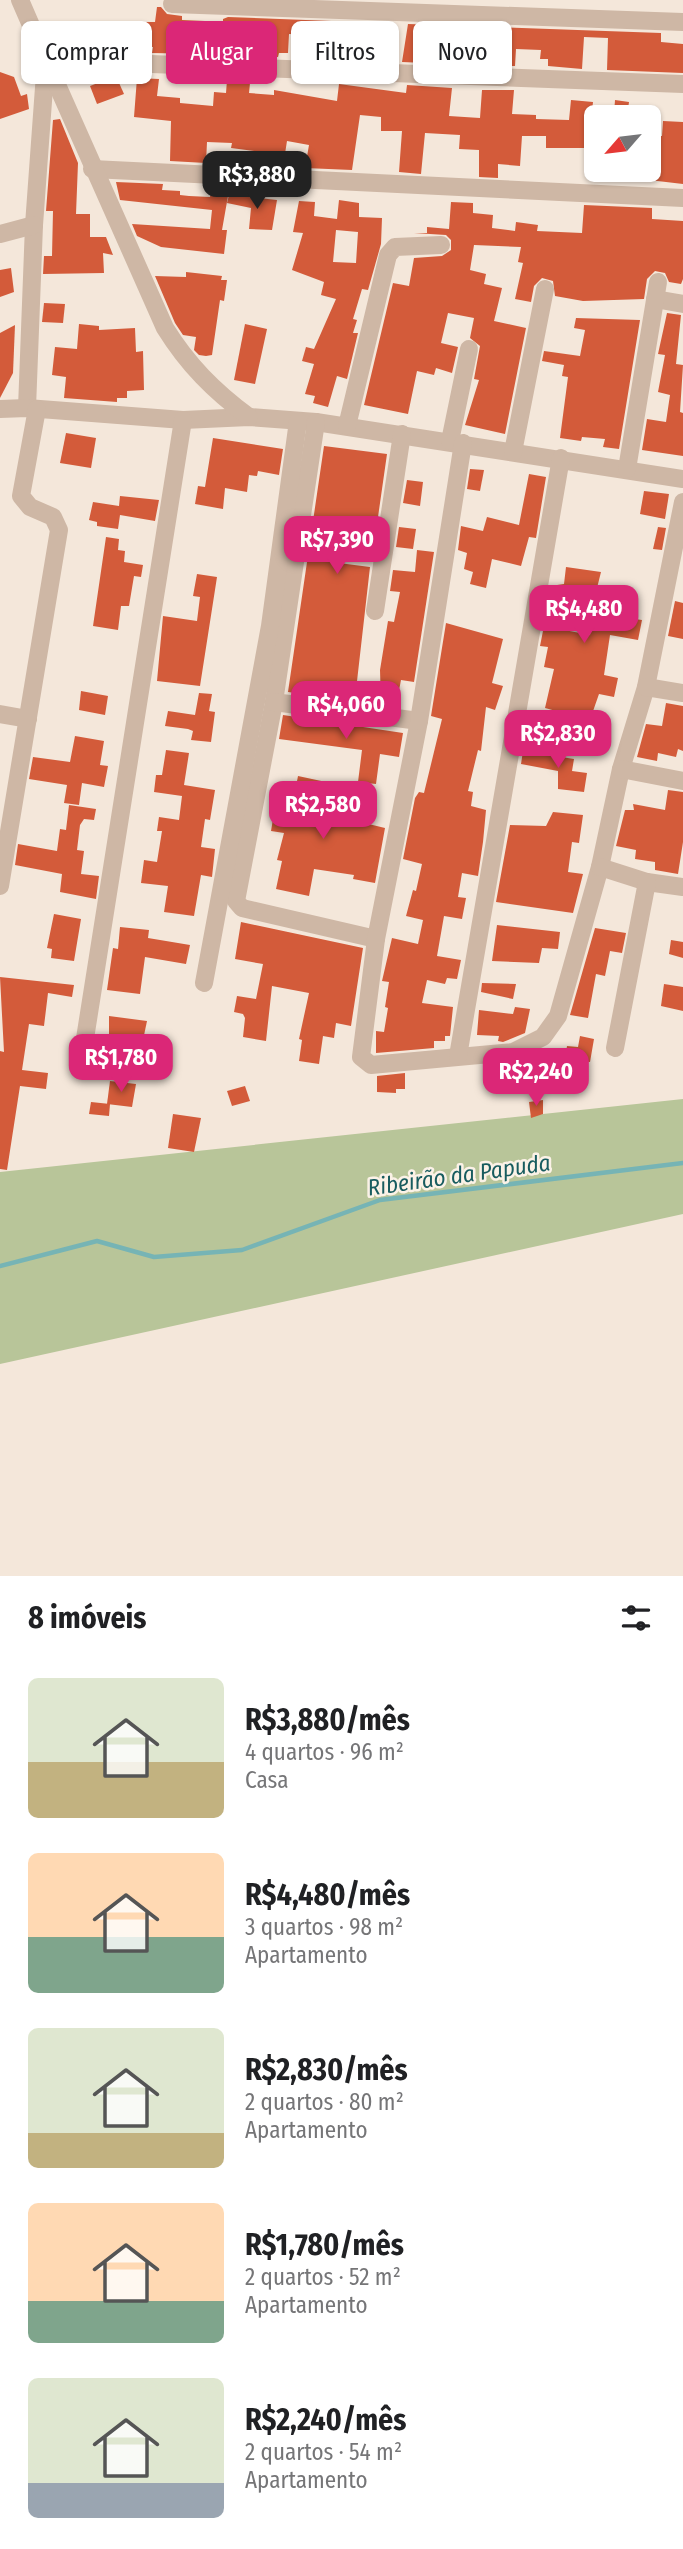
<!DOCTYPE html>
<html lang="pt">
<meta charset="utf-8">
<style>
:root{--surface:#fff;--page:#f6f6f6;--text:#202124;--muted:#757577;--accent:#db2777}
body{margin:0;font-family:"Fira Sans Condensed",sans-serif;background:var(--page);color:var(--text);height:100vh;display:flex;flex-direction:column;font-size:26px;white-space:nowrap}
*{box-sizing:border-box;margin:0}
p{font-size:23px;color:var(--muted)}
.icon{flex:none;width:38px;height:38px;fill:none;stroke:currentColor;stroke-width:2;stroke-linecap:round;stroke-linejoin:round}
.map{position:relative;height:1576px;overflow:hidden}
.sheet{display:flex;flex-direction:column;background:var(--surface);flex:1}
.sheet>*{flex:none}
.banner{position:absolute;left:21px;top:21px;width:642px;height:63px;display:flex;gap:14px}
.needle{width:46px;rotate:242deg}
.buttons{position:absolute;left:584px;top:105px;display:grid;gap:14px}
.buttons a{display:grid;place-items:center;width:77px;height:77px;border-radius:10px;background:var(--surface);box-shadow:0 2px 5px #0004;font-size:35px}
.price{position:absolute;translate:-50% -60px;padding:0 16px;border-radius:14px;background:var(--accent);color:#fff;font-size:23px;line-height:46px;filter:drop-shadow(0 2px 4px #0008)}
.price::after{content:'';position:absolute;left:50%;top:42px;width:21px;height:16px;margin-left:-10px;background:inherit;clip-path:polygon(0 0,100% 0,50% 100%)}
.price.selected{background:#222;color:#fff}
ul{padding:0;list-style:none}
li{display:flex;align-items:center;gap:21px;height:175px;padding:0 28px}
li span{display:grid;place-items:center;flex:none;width:196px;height:140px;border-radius:10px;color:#555}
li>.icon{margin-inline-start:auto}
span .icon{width:84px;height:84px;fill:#fffc;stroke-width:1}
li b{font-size:30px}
h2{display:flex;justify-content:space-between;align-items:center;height:84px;padding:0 28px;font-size:30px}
.chip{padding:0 24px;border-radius:10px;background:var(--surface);box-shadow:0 2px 5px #0004;font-size:24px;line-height:63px}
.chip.selected{background:var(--accent);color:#fff}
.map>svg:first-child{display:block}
.green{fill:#b8c599}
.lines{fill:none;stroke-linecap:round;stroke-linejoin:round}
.stream{stroke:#76b4b5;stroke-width:4.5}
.building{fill:#d35b3a;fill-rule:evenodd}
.minor{stroke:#ceb7a5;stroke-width:18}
.labels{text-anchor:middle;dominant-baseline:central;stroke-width:5;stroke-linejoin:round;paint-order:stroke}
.water-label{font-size:23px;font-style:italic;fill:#185c5f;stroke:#fbf2e7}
</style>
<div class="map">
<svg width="683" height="1576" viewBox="0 0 683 1576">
<rect width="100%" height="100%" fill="#f4e7da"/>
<!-- green -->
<path class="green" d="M683 1099V1214L0 1364V1172Z"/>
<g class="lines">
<!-- stream -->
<path class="stream" d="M0 1266 97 1241 154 1257 242 1250 380 1200 683 1163"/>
</g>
<!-- building -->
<g class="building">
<path d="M157 7H161L167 14 182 16V20L205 21 202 54 152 53 153 47H129V22H155Z"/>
<path d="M228 17 383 23 381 42 359 40 357 57 353 59H313L315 35 289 34 288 53H279L278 57 223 55V19Z"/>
<path d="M408 24 472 26V36L459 35V39H449V44L432 43V49H426L425 63 402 62Z"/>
<path d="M497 27 661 33V42L683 44V73L607 70 608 38 584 37 582 69 548 66V59H540L541 50 516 49 515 66H495Z"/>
<path d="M0 72 14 77 21 96 27 94 29 109 0 119Z"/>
<path d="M116 76 124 94 97 104 90 86Z"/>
<path d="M137 78 159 79 157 96 180 98V103L213 106 214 92 226 93 227 80 250 83 249 93 274 95V90L337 101 339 84 406 93 407 85 452 88 449 116 480 118 482 90H514L512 114 536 115V119L569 120 571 100 593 102 588 148H546V136H522L520 166 498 164V178L479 177V150L459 149 460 135 425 133 421 174 399 172 402 131H381V117L360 115 352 170 305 168 309 145 287 141 284 160 263 158V152L231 148 232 143 207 142 206 163 170 161 171 121 134 117Z"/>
<path d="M615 100 629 102 627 116 614 114Z"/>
<path d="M60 119 78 163 76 214H90V237H106L113 255 103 253 104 273 43 274 44 256H52L53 211H46L53 120Z"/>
<path d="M663 121 683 122V184L649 180V142L657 143 658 136H662Z"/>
<path d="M116 182 163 184 162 190 180 191V195L189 196 210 197 211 193 228 196 222 230H227L224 254 161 247 137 236 132 224 210 229 212 210 120 200Z"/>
<path d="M229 195 277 200 272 230 249 229 251 208 227 203Z"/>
<path d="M339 200 359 203V217L382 218 381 244 368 290 362 289 353 319 357 320 353 333H358L347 379 337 376 328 407 313 403 315 396 305 394 314 364 302 361 306 347 314 349 336 299 321 295 324 282 292 270 303 233 293 232 299 201 315 202 314 216 337 219ZM336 230 358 232 356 263 333 262Z"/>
<path d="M451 202 473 203V213L493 215 492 228 515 231 516 222 538 225 537 231 582 233 584 205 652 208V219L683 221V279L681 284 669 282 665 273 655 271 647 279 644 299 583 301 555 296 553 281 542 278 534 286 531 302 515 299 523 263 518 262 521 247 474 245 470 270 486 274 484 284 502 288 494 321 526 328 505 434 465 425 479 380 474 379 480 346 470 338 474 318 448 313 441 343 458 347 452 373 436 368 434 375 417 371 408 414 364 405 393 283 409 286 414 258 442 256 451 250V240L446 235 414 233H427V227L449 229Z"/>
<path d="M11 268 14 292 0 297V270Z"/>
<path d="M186 272 222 276 221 280H227L224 301 220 300 212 355 206 356 199 355 194 350 196 337 183 335 175 323 155 276 186 277Z"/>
<path d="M44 303 65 304 63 323 42 322Z"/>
<path d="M667 313 681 315 676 364 683 365 680 412 683 413V456L642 450 647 419 666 422 670 395 658 392 665 355 658 354Z"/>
<path d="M576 318 640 320 619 449 603 447 605 439 582 437 581 441 560 438 568 377 562 376 564 365 542 361 544 351 580 356 585 330 574 328Z"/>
<path d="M79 324 99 326V330L135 328 136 352 143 351 144 390 127 391V398H117V402L64 398 66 377 52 375 55 347 77 349Z"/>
<path d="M245 324 267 329 255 384 234 380Z"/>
<path d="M15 325 13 373 0 398V333Z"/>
<path d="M66 433 96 438 91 468 60 463Z"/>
<path d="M213 438 283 449 279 475 258 471 257 476 249 475 247 492 225 488 223 509 195 504 198 486 205 487Z"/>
<path d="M324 446 387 454 374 545 326 539 323 561 370 567 356 690H360L359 702 288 692Z"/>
<path d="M470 469 484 470 480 491 467 489Z"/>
<path d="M529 474 546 477 536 538 529 537 521 566 492 559 486 588 470 584 473 572 464 569 467 553 458 550 461 526 483 531 487 517 519 525Z"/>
<path d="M407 480 423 482 420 506 403 503Z"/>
<path d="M644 491 669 494 665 519 640 514Z"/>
<path d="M120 496 159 500 155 521 120 515 118 529 97 526V522L89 520 93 502 119 506Z"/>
<path d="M399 527 416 529 413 549 396 547Z"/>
<path d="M658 527 666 528 662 550 653 549Z"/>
<path d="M106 537 119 539 118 550 125 551 124 562 143 565 141 577 134 576 129 606H121L118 630 93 626Z"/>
<path d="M417 550 434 552 414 682 401 680 396 706 381 703 380 670 388 621 394 622 400 592 390 591 393 570 415 572Z"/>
<path d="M566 567 601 572 596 592 631 599 628 618 642 620 638 640 610 635 604 675 618 678 614 697 599 694 592 714 582 712 580 726 554 720 556 711 545 708 554 669 544 667 548 647 540 646 544 626 590 635 593 612 547 606 550 586 564 584Z"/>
<path d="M197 574 217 577 200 686 157 681 163 616 197 621 200 597 193 596Z"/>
<path d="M675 601 683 603V639L668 636Z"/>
<path d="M446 623 503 639 492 683 503 686 495 710 486 707 481 751 478 750 468 791 473 792 471 806 486 810 483 842 478 876 462 873 458 897 466 898 462 919 444 916 437 956 461 960 457 979 447 978 445 984 427 980 422 1003 453 1007 450 1036H445V1041H434V1048L376 1053V1031L384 1032 388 1008 385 1007 389 982 382 981 392 938 418 944 423 920 406 916 413 890 416 891 422 864 403 859 415 798 419 792 424 793 442 719 431 716Z"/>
<path d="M81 691 108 696 105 715 79 710Z"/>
<path d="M199 693 212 694 209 711 215 712 211 742 191 740 193 731 188 729 165 726 168 711 195 715Z"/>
<path d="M666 703 683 706V751L678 749 676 757 658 753 657 761 637 757 646 724 662 726Z"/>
<path d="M283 715 403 733 399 757 380 754 376 784 358 782 362 750 279 739Z"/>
<path d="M75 736 104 741 100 765 108 766 104 787 82 783 79 805 64 803 67 785 29 779 33 757 70 762Z"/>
<path d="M166 750 189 753 184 785 215 790 210 820 205 819 201 847 215 849 212 877 201 875 194 916 164 912 168 886 141 883 144 860 157 862 162 831H157L159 817 179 820 182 796 154 792 156 775H162Z"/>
<path d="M523 751 574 759 572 771 587 773 584 792 558 789V771L521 764Z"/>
<path d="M298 776 326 782 320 807 344 810 349 813 348 819 385 828 375 883 353 879 354 875 314 869 309 896 276 889 282 861 277 860 284 833 271 831 274 813 290 817Z"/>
<path d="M668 790 683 792V842L678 874 655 870V862L635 859 636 850 616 846 625 810H634L633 804 665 810Z"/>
<path d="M69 805 96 809 94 820 84 819 80 825 77 850 84 851 81 874 99 876 96 899 60 892 62 874 15 865 18 844 57 851 60 829 66 830Z"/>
<path d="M553 812 583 815 579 843 572 842 568 872 583 874 573 913 496 902 510 825 546 826Z"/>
<path d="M54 914 81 919 74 961 51 958 52 949 47 948Z"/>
<path d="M241 922 363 948 351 1026 336 1023 334 1038 323 1036 319 1064 299 1061 302 1040 299 1039 309 993 272 986 266 1041 243 1037 245 1018 243 1014 234 1012 237 996 256 999 263 964 235 959Z"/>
<path d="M497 925 560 932 558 949 542 948 539 963 492 961Z"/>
<path d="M120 927 149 930 148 938 190 945 186 964 145 957 140 994 107 990 113 948 118 949Z"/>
<path d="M595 928 626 933 622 953 610 951 605 976 596 974 588 1018 570 1015Z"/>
<path d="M671 940 683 942V958L669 954Z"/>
<path d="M0 977 74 985 72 997 48 993 44 1026 29 1024 22 1070 48 1073 46 1089 20 1086 7 1170 0 1169V1051L4 1052Z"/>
<path d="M482 983 516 984 513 999 481 992Z"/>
<path d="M664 984 683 987V1011L661 1006Z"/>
<path d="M515 1007 530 1009 525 1033 503 1042 498 1041 499 1036 477 1035 479 1010 513 1014Z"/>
<path d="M109 1016 147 1021 143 1040 109 1036Z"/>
<path d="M580 1036 594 1039 590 1062 565 1059 567 1046 578 1047Z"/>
<path d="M560 1054 561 1066 545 1068 543 1056Z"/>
<path d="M405 1073V1089H396V1093L377 1092V1076Z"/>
<path d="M110 1081 136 1084 132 1107 107 1104Z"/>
<path d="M245 1086 250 1101 232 1106 227 1091Z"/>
<path d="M543 1100V1114L531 1118 529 1102Z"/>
<path d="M91 1102 110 1104 109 1116 89 1114Z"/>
<path d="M173 1114 201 1118 194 1152 168 1148Z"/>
</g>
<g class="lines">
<!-- minor -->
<g class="minor">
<path d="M20 0 46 60 34 225 27 408"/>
<path d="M172 4 683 22"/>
<path d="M92 169 683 198"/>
<path d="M0 234 34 225"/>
<path d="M655 299 683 304"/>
<path d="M0 409 27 408 183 420 249 417 316 422 683 479"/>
<path d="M249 417C214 391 188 365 165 328L46 60 683 84"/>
<path d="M316 422 274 702 236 901 242 908 376 939"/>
<path d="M347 426 388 255 395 247 441 245"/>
<path d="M450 441 469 349"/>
<path d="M463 443 419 721 376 939 361 1057 371 1065 513 1052 543 1037 558 1016 600 867 621 769 646 687 683 502"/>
<path d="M513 452 545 289"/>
<path d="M627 469 658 282"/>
<path d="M375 611 402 434"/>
<path d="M646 687 683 693"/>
<path d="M274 702 419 721"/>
<path d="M0 714 28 719"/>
<path d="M621 769 683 781"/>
<path d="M600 867 647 882 683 887"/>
<path d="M0 886 59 530 53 517 30 507 21 496 37 409"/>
<path d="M204 983 270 626 298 421"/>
<path d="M615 1048 647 882"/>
<path d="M458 1056 561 458"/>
<path d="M80 1070 183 420"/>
</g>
</g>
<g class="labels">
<!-- water labels -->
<g class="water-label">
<text transform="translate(459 1175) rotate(-8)">Ribeirão da Papuda</text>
</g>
</g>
</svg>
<div class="buttons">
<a><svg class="needle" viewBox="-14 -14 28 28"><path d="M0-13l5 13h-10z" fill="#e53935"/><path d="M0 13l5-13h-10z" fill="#757577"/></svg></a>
</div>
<b class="price selected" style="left:257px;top:211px">R$3,880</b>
<b class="price" style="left:337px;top:576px">R$7,390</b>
<b class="price" style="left:584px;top:645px">R$4,480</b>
<b class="price" style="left:346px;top:741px">R$4,060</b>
<b class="price" style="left:558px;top:770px">R$2,830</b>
<b class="price" style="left:323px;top:841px">R$2,580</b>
<b class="price" style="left:121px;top:1094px">R$1,780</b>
<b class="price" style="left:536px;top:1108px">R$2,240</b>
<div class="banner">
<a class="chip">Comprar</a>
<a class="chip selected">Alugar</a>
<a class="chip">Filtros</a>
<a class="chip">Novo</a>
</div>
</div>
<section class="sheet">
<h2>8 imóveis<svg class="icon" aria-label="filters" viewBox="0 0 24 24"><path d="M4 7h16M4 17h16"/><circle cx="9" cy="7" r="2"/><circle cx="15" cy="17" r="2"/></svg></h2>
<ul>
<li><span style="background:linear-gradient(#dfe7d0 60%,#c2b280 0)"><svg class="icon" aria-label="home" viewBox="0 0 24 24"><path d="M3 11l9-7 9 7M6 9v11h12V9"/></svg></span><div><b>R$3,880/mês</b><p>4 quartos · 96 m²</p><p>Casa</p></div></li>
<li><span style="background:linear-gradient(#ffd9b3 60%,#7fa58c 0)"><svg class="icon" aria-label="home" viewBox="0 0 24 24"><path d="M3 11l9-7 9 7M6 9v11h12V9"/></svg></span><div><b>R$4,480/mês</b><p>3 quartos · 98 m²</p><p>Apartamento</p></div></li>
<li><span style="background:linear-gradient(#dfe7d0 75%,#c2b280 0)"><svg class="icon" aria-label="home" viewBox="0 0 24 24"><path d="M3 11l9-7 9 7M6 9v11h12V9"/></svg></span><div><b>R$2,830/mês</b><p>2 quartos · 80 m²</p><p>Apartamento</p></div></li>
<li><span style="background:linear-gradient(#ffd9b3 70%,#7fa58c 0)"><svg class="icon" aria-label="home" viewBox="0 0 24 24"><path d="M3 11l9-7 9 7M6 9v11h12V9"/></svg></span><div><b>R$1,780/mês</b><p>2 quartos · 52 m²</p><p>Apartamento</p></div></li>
<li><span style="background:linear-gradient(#dfe7d0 75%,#9aa5b1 0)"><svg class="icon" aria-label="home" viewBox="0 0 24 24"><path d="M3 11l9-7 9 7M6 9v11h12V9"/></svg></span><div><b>R$2,240/mês</b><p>2 quartos · 54 m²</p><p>Apartamento</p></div></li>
</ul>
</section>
